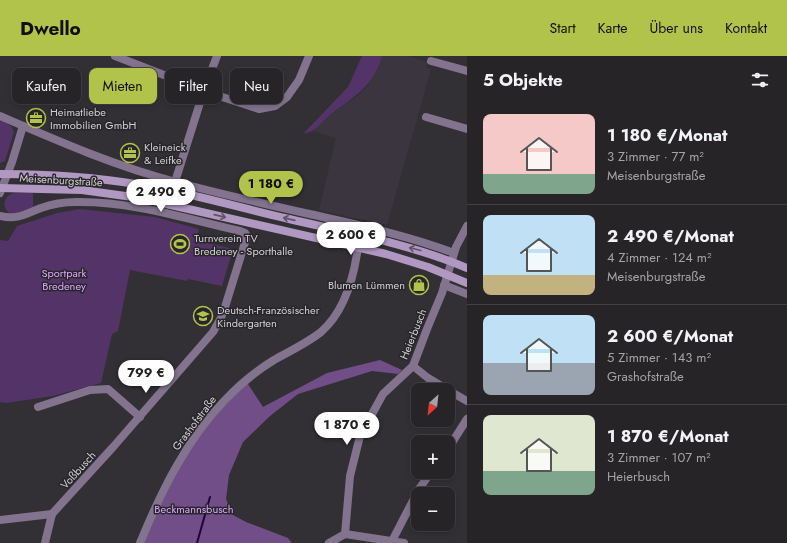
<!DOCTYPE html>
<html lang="de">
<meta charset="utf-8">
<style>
:root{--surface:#262427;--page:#2e2c2f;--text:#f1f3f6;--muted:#a4a4a7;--line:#424144;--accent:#b2c34b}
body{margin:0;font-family:Jost,sans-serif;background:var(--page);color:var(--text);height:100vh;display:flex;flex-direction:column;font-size:15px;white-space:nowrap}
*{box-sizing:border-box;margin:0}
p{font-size:13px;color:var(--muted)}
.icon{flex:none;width:22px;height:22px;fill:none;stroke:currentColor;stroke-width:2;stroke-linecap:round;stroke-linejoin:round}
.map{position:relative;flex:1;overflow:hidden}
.drawer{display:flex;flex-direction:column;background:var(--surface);width:320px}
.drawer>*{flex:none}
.top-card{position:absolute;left:12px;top:12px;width:380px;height:36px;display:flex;gap:8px}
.needle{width:26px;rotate:207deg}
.buttons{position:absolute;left:411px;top:327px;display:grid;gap:8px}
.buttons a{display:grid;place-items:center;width:44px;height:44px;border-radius:8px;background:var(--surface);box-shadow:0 2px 6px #0003,0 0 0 1px var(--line);font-size:20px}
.price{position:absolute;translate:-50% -34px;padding:0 9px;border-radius:14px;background:#fff;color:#222;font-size:13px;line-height:26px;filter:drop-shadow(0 1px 2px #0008)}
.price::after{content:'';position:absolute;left:50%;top:24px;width:12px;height:9px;margin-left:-6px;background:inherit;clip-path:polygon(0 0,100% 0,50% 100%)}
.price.current{background:var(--accent);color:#111}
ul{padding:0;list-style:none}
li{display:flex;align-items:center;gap:12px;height:100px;padding:0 16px}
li+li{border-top:1px solid var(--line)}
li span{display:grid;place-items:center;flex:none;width:112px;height:80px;border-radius:8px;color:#555}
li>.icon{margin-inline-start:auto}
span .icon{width:48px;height:48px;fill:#fffc;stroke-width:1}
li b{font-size:17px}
h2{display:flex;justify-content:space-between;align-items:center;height:48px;padding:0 16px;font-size:17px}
.pill{padding:0 14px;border-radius:8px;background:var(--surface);box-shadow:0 2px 6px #0003,0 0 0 1px var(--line);font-size:14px;line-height:36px}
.pill.current{background:var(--accent);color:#111}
header{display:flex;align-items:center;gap:24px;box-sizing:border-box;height:56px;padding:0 20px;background:var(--accent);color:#111}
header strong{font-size:19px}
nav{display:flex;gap:22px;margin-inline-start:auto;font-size:14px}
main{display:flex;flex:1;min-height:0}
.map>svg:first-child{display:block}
.built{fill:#3b353f}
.green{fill:#543369}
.forest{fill:#724e89}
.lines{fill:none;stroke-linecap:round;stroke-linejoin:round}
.stream{stroke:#250137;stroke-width:2}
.minor{stroke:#83738e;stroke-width:8}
.secondary{stroke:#b198c3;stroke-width:8}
.oneway{stroke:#5f5467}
.labels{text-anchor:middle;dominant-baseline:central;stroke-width:3;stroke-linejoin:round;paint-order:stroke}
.poi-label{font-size:11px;fill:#d2d0d3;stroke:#28262a;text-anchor:start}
.street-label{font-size:11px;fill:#d2d0d3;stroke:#28262a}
.park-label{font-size:11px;fill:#dca8fe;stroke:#28262a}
</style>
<header>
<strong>Dwello</strong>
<nav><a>Start</a><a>Karte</a><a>Über uns</a><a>Kontakt</a></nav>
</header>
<main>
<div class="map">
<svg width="467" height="487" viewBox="0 0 467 487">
<rect width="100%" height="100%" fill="#323034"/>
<!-- built -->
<path class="built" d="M381 0H408L428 6 426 11 431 13 387 169 319 154 336 82 313 75 331 58 359 39 367 30 377 13Z"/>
<!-- green -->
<g class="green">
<path d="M362 0H382C374 30 354 41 331 58 325 63 319 71 312 75 310 76 306 77 303 78L348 31Z"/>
<path d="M0 63 11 70 14 76 5 105 0 107Z"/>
<path d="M14 137H33V152C28 154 22 157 17 158 2 160 0 140 14 137Z"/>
<path d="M80 153 155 161 199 173 196 184 233 193 222 230 188 223 187 225 130 214 118 275 112 278 101 327 53 340 6 347 0 346V184L8 185 17 170 57 157Z"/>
</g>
<!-- forest -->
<path class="forest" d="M380 304 402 314 398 318 372 315 298 338 270 360 243 386 229 419 226 443 233 459 246 466 288 482 292 487H142L190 389 246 325 263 351 327 317Z"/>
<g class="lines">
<!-- stream -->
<path class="stream" d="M197 487 210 441"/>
<!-- minor -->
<g class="minor">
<path d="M115 0 213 38 259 53 275 50 287 41 299 24 309 0"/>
<path d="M431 5 467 15"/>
<path d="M0 60C58 85 115 110 176 126 224 139 274 150 323 161 367 171 412 181 454 197"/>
<path d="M426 61 467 73"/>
<path d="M175 126 204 34 217 0"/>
<path d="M0 137 12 106 23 70"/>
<path d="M0 160C18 164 25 158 41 152 52 148 65 146 76 146 132 145 187 163 240 175L245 177 247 180 225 251 221 262 213 276 114 390 52 458 45 487"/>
<path d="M444 229 467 238"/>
<path d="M413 310 428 322 448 334"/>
<path d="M448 334 467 345"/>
<path d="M38 351 90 334 108 333 140 361"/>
<path d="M448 393 467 363"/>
<path d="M0 464 52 458"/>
<path d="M345 478 404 487"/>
<path d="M392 485 419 433 431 416"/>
<path d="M140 487C161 436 186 384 225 344 239 329 256 315 274 304 290 295 307 287 321 276 345 255 354 221 358 191"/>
<path d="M329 487 345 478 350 420 360 380 383 338 413 310 427 273 442 237 456 191 467 170"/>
</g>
<!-- secondary -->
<g class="secondary">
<path d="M0 118C48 118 95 121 142 129 191 137 240 152 289 163 349 177 410 188 467 212"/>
<path d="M0 132 82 134 140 142 386 198 428 211 467 227"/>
</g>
</g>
<!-- one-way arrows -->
<defs><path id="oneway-shaft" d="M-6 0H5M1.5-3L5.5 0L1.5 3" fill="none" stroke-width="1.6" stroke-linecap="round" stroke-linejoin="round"/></defs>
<g class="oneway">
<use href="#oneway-shaft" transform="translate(220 160) rotate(13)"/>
<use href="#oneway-shaft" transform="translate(289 163) rotate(-167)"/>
<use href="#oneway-shaft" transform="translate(415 193) rotate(-166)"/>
</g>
<!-- icons -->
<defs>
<symbol id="office-ring" viewBox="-11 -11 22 22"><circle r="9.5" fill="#28262a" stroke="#b2c34b" stroke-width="1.5"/><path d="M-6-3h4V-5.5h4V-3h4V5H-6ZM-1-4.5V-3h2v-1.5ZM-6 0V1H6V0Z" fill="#b2c34b"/></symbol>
<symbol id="stadium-ring" viewBox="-11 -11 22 22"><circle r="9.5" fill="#28262a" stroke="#b2c34b" stroke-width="1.5"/><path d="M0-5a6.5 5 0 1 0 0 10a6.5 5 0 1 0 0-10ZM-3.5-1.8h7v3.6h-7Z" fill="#b2c34b"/></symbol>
<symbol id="shop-ring" viewBox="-11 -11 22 22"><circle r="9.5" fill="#28262a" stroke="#b2c34b" stroke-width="1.5"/><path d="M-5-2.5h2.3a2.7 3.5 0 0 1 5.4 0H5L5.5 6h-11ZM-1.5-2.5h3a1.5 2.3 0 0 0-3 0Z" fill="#b2c34b"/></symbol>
<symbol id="school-ring" viewBox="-11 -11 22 22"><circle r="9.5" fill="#28262a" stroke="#b2c34b" stroke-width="1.5"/><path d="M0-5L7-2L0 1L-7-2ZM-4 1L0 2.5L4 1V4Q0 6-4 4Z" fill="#b2c34b"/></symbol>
</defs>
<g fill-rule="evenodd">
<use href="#office-ring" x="25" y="51" width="22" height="22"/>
<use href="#office-ring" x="119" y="86" width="22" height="22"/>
<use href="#stadium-ring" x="169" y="177" width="22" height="22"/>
<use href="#shop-ring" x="408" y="218" width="22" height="22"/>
<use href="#school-ring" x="192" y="249" width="22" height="22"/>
</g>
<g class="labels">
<!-- poi labels -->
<g class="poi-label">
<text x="50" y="56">Heimatliebe<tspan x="50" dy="13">Immobilien GmbH</tspan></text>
<text x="144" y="91">Kleineick<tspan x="144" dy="13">&amp; Leifke</tspan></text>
<text x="194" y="182">Turnverein TV<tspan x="194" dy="13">Bredeney - Sporthalle</tspan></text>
<text x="405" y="229" text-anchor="end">Blumen Lümmen</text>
<text x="217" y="254">Deutsch-Französischer<tspan x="217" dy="13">Kindergarten</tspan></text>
</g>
<!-- street labels -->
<g class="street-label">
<text transform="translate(61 124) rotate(3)">Meisenburgstraße</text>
<text transform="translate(413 278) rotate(-68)">Heierbusch</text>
<text transform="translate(194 367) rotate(-53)">Grashofstraße</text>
<text transform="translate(78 414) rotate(-48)">Voßbusch</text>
</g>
<!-- park labels -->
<g class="park-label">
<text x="64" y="217">Sportpark<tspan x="64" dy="13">Bredeney</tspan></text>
<text x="194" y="453">Beckmannsbusch</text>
</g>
</g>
</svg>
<div class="buttons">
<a><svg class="needle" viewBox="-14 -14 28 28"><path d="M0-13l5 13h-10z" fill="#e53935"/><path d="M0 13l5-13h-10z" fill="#a4a4a7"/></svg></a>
<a>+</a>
<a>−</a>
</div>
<b class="price current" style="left:271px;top:149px">1 180 €</b>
<b class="price" style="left:161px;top:157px">2 490 €</b>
<b class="price" style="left:351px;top:200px">2 600 €</b>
<b class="price" style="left:146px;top:338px">799 €</b>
<b class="price" style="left:347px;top:390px">1 870 €</b>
<div class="top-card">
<a class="pill">Kaufen</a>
<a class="pill current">Mieten</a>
<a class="pill">Filter</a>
<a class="pill">Neu</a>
</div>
</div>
<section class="drawer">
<h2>5 Objekte<svg class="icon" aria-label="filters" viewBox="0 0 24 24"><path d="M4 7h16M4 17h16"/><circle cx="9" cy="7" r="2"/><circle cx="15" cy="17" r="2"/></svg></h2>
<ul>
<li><span style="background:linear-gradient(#f6c9c9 75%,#7fa58c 0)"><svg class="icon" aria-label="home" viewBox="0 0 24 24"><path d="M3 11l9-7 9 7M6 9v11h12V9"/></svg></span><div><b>1 180 €/Monat</b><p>3 Zimmer · 77 m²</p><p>Meisenburgstraße</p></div></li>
<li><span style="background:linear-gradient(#bfe0f5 75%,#c2b280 0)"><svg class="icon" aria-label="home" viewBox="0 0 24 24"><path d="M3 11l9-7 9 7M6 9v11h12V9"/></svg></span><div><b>2 490 €/Monat</b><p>4 Zimmer · 124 m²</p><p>Meisenburgstraße</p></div></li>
<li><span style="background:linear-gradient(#bfe0f5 60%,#9aa5b1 0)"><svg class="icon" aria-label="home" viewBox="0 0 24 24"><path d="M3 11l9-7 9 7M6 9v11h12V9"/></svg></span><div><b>2 600 €/Monat</b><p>5 Zimmer · 143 m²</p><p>Grashofstraße</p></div></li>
<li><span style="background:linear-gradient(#dfe7d0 70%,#7fa58c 0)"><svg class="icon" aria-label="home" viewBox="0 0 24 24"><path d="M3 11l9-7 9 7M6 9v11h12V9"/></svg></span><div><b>1 870 €/Monat</b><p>3 Zimmer · 107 m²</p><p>Heierbusch</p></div></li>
</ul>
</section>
</main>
